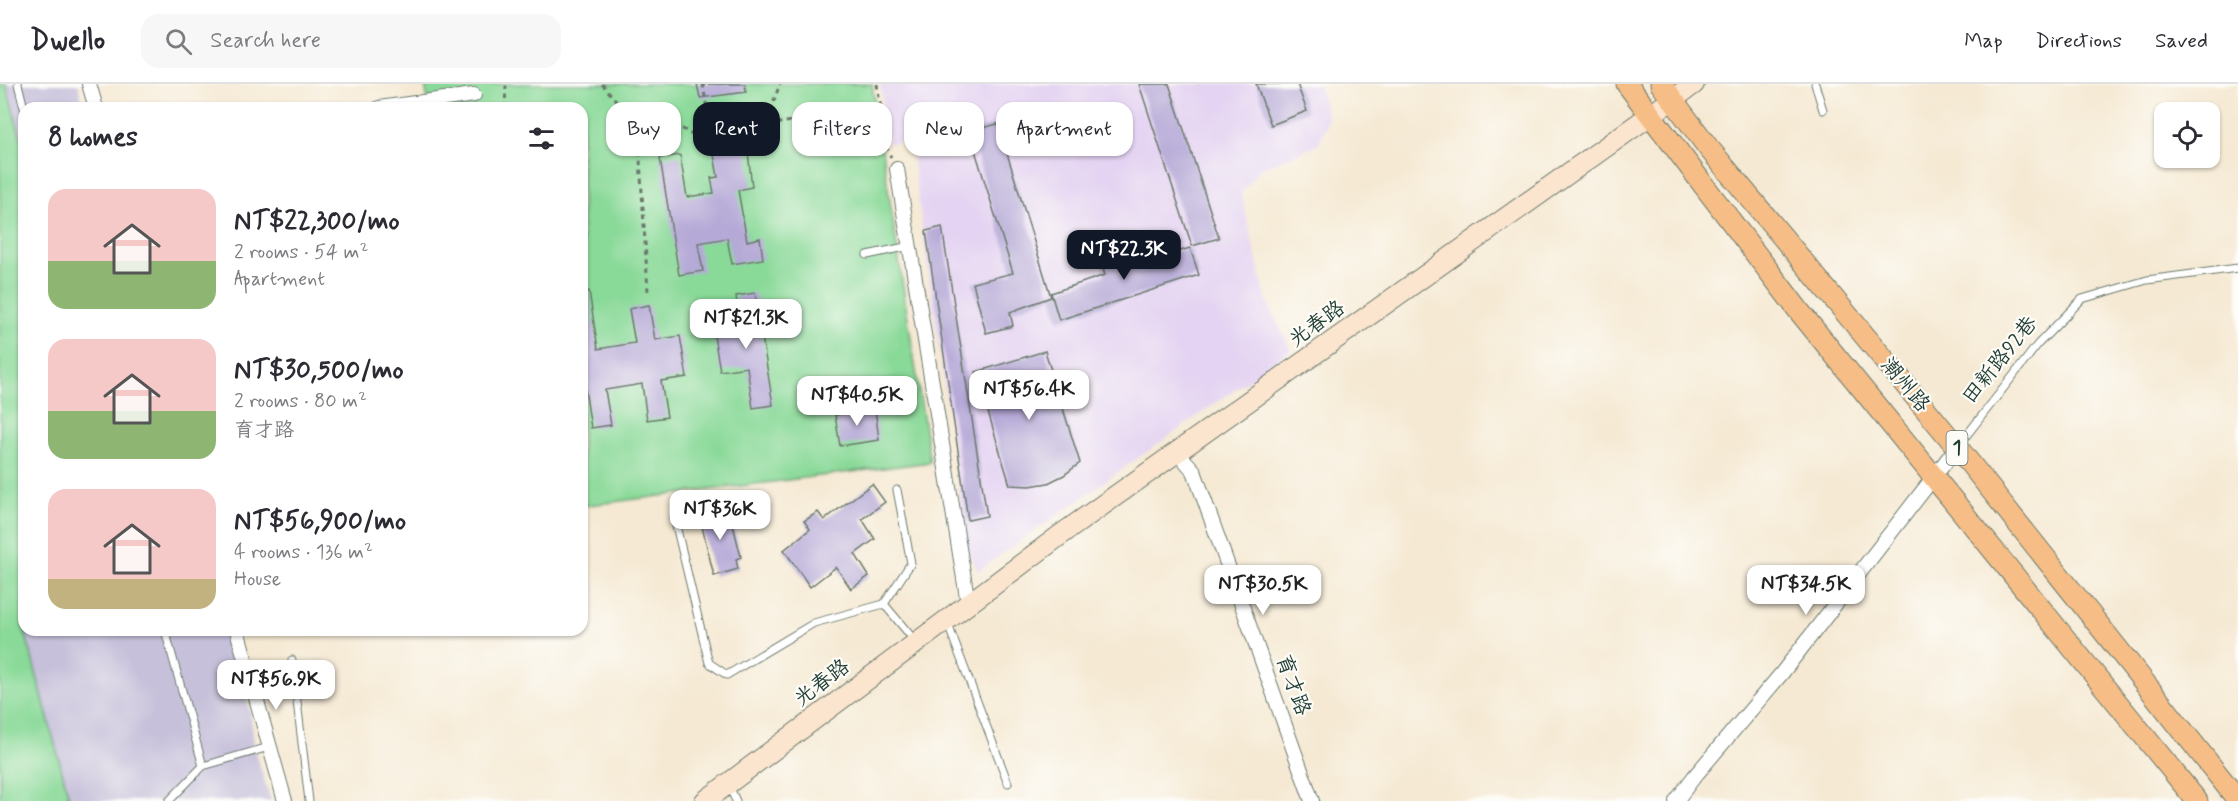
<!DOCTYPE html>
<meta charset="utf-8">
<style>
:root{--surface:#fff;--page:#f7f7f7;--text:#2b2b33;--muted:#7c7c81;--line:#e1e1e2;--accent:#111827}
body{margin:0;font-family:Mynerve,"LXGW WenKai TC",sans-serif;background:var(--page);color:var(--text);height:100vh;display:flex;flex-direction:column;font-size:22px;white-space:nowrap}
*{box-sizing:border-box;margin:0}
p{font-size:20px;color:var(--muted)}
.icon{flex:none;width:33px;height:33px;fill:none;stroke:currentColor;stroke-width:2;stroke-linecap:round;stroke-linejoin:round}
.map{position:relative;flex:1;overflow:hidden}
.sheet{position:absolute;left:18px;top:18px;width:570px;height:534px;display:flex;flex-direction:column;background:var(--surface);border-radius:18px;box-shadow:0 2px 4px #0004}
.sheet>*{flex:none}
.hud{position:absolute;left:606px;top:18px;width:570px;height:54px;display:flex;gap:12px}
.controls{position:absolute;left:2154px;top:18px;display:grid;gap:12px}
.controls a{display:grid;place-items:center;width:66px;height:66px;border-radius:12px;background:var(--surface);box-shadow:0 2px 4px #0004;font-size:30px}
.price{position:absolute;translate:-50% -51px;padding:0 14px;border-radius:12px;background:#fff;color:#222;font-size:20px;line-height:39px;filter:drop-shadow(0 2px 3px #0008)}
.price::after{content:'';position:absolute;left:50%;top:36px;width:18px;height:14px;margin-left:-9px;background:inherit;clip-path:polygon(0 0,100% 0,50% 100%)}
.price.current{background:var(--accent);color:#fff}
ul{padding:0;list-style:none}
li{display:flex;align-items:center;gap:18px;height:150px;padding:0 30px}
li span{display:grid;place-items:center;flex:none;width:168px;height:120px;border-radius:18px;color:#555}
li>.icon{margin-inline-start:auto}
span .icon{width:72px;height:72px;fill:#fffc;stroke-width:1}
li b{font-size:26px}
h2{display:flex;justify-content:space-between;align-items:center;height:72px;padding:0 30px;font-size:26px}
.pill{padding:0 21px;border-radius:18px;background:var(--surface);box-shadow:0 2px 4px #0004;font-size:21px;line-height:54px}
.pill.current{background:var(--accent);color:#fff}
header{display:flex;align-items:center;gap:36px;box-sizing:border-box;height:84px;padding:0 30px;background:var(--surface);border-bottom:2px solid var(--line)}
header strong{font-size:28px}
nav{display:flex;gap:33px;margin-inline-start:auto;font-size:21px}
.search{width:420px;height:54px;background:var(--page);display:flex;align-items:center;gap:15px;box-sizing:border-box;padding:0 21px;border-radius:18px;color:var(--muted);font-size:22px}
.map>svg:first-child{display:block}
.built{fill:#e4d3f2}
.industrial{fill:#c6c0da}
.green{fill:#89d998;stroke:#548b66;stroke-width:1.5}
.building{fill:#b5a9d7}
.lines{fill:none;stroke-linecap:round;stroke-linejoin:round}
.service-casing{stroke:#6a796c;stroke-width:9}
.minor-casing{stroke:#6a796c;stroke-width:16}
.secondary-casing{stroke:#6a796c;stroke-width:22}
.primary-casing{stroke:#6a796c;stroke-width:23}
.path{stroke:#6a796c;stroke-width:3;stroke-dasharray:4.5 4.5;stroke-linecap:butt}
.service{stroke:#fff;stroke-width:7}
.minor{stroke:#fff;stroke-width:14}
.secondary{stroke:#fbe5cf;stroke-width:20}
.primary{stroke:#f6be86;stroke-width:21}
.labels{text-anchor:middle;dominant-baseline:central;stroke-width:4.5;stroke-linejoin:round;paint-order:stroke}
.shield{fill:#fdfcf7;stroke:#62766e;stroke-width:1.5}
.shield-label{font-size:20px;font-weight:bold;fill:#1f3d34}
.street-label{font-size:21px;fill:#1f3d34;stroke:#fdfcf7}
</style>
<header>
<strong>Dwello</strong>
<div class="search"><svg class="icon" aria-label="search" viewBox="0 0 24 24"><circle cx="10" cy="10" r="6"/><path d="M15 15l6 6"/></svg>Search here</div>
<nav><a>Map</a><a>Directions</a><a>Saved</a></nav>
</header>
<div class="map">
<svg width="2238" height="717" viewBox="0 0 2238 717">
<rect width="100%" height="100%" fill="#fdfcf7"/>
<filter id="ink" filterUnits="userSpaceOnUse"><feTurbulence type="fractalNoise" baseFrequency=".0167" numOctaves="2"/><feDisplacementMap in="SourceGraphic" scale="12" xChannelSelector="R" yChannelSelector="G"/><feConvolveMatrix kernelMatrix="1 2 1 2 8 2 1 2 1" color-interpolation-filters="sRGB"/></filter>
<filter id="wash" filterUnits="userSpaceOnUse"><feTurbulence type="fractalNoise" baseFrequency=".008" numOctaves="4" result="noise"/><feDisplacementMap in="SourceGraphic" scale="24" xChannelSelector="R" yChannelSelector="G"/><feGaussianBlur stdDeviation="1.35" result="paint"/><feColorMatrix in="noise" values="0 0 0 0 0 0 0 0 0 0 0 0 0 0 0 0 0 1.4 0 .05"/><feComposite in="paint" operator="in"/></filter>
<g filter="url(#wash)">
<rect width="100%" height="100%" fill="#f5e9d3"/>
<!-- built -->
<path class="built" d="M880 0H1319L1328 35 1319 60 1260 85 1241 109 1266 215 1291 266 978 487 967 463 910 56 889 60Z"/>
<!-- industrial -->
<path class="industrial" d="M0 0H78L84 24H24V546H227L251 632 255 667 271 717H0Z"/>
<!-- green -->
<g class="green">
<path d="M0 0H6L24 66 23 540 70 717H0Z"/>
<path d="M425 0H872L930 378 582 422V24H429Z"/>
</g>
<g id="blocks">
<!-- building -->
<g class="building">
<path d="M697 0H745L746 8 700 14Z"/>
<path d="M1139 0H1169L1219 154 1192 162Z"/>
<path d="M1256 0H1297L1307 27 1271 41Z"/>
<path d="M998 40 1051 213 1010 228 1013 242 986 249 973 199 1013 189 969 47Z"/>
<path d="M747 60 752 103 738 106 747 157 760 154 763 175 732 180 727 154 698 159 703 187 679 191 660 74 680 71 687 113 714 109 711 94 718 93 713 65Z"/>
<path d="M942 143 987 432 968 436 926 147Z"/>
<path d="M1190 164 1199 191 1059 236 1051 209 1105 191 1100 176 1134 166 1139 180Z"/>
<path d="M589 207 598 265 635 259 629 225 649 221 655 256 680 252 687 293 661 297 667 333 647 336 642 300 605 306 611 341 591 344 582 285V208Z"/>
<path d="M755 209 773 321 753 324 747 283 720 287 713 246 740 242 736 212Z"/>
<path d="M1045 267 1080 379 1064 391 1048 399 1030 402 1010 401 976 288Z"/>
<path d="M875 325 879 356 840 362 835 331Z"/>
<path d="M872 400 885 418 862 435 875 455 855 470 869 492 851 505 836 483 810 503 784 466 810 445 804 437 818 428 824 436Z"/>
<path d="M723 424 726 436 731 433 741 473 736 475 738 485 714 492 699 430Z"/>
</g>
</g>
</g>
<g filter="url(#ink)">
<use href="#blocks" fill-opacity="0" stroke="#6a796c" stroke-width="1.5"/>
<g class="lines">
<defs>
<g id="service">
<path d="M18 0 24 24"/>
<path d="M1815 0 1823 26"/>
<path d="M867 171 910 162"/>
<path d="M1959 361 2038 260 2082 215 2147 196 2238 184"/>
<path d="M674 433 709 579 727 591 814 539 884 520 911 479 897 406"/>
<path d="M884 520 915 557"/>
<path d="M947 538 1008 699"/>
<path d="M165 546 203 682"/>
<path d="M292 576 309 717"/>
<path d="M729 702 736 717"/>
<path d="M169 717 203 682 269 663"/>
</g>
<g id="minor">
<path d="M89 0 96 24"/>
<path d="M379 24 474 11"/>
<path d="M897 85 968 519"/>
<path d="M1178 369 1194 387 1312 717"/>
<path d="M237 546 285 717"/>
<path d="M1676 717 1694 693 1782 589 1957 363"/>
</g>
<path id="secondary" d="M705 717 1059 452 1694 0"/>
<g id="primary">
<path d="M1627 0 1799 227 2197 717"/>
<path d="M1661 0 1707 62 1957 363 2238 716"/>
</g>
</defs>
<!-- service casing -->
<use href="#service" class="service-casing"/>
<!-- minor casing -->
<use href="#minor" class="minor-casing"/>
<!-- secondary casing -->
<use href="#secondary" class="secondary-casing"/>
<!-- primary casing -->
<use href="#primary" class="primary-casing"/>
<!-- path -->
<g class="path">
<path d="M602 0 638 42 648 208"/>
<path d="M703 0 711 51"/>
<path d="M877 0 887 65 891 73"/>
<path d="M505 24 506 0"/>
<path d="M638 42C663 37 676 38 696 54L814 33"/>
<path d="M764 43 780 0"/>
</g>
<!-- service -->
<use href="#service" class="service"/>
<!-- minor -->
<use href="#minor" class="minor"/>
<!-- secondary -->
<use href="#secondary" class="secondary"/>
<!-- primary -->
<use href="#primary" class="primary"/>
</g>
</g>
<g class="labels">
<!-- shield labels -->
<rect class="shield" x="1946.5" y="347" width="21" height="34" rx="4.5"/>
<g class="shield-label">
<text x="1957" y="364">1</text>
</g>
<!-- street labels -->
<g class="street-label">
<text transform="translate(1317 240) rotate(-36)">光春路</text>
<text transform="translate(2000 276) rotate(-51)">田新路92巷</text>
<text transform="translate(1905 301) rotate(50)">潮州路</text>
<text transform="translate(822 599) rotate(-37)">光春路</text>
<text transform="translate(1293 601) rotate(70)">育才路</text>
</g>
</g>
</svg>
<div class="controls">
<a><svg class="icon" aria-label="locate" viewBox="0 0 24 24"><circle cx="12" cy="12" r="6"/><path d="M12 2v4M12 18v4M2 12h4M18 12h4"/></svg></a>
</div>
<b class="price current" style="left:1124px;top:197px">NT$22.3K</b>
<b class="price" style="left:746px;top:266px">NT$21.3K</b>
<b class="price" style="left:1029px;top:337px">NT$56.4K</b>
<b class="price" style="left:857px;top:343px">NT$40.5K</b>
<b class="price" style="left:720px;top:457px">NT$36K</b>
<b class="price" style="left:1263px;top:532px">NT$30.5K</b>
<b class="price" style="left:1806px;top:532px">NT$34.5K</b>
<b class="price" style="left:276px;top:627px">NT$56.9K</b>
<div class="hud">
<a class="pill">Buy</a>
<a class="pill current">Rent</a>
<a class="pill">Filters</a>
<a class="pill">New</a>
<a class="pill">Apartment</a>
</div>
<section class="sheet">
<h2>8 homes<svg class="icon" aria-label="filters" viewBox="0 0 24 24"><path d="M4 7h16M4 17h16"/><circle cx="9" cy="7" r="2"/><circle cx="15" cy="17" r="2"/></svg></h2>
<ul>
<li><span style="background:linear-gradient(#f6c9c9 60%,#8fb573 0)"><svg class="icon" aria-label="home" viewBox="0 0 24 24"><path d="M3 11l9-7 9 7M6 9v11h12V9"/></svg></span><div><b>NT$22,300/mo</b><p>2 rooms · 54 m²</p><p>Apartment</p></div></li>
<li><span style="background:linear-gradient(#f6c9c9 60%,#8fb573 0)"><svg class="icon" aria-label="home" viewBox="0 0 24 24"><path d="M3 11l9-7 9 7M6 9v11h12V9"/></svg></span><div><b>NT$30,500/mo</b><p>2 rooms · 80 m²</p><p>育才路</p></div></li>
<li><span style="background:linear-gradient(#f6c9c9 75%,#c2b280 0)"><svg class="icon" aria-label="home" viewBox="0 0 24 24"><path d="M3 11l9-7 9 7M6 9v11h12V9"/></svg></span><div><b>NT$56,900/mo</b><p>4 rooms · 136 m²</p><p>House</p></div></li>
</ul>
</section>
</div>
